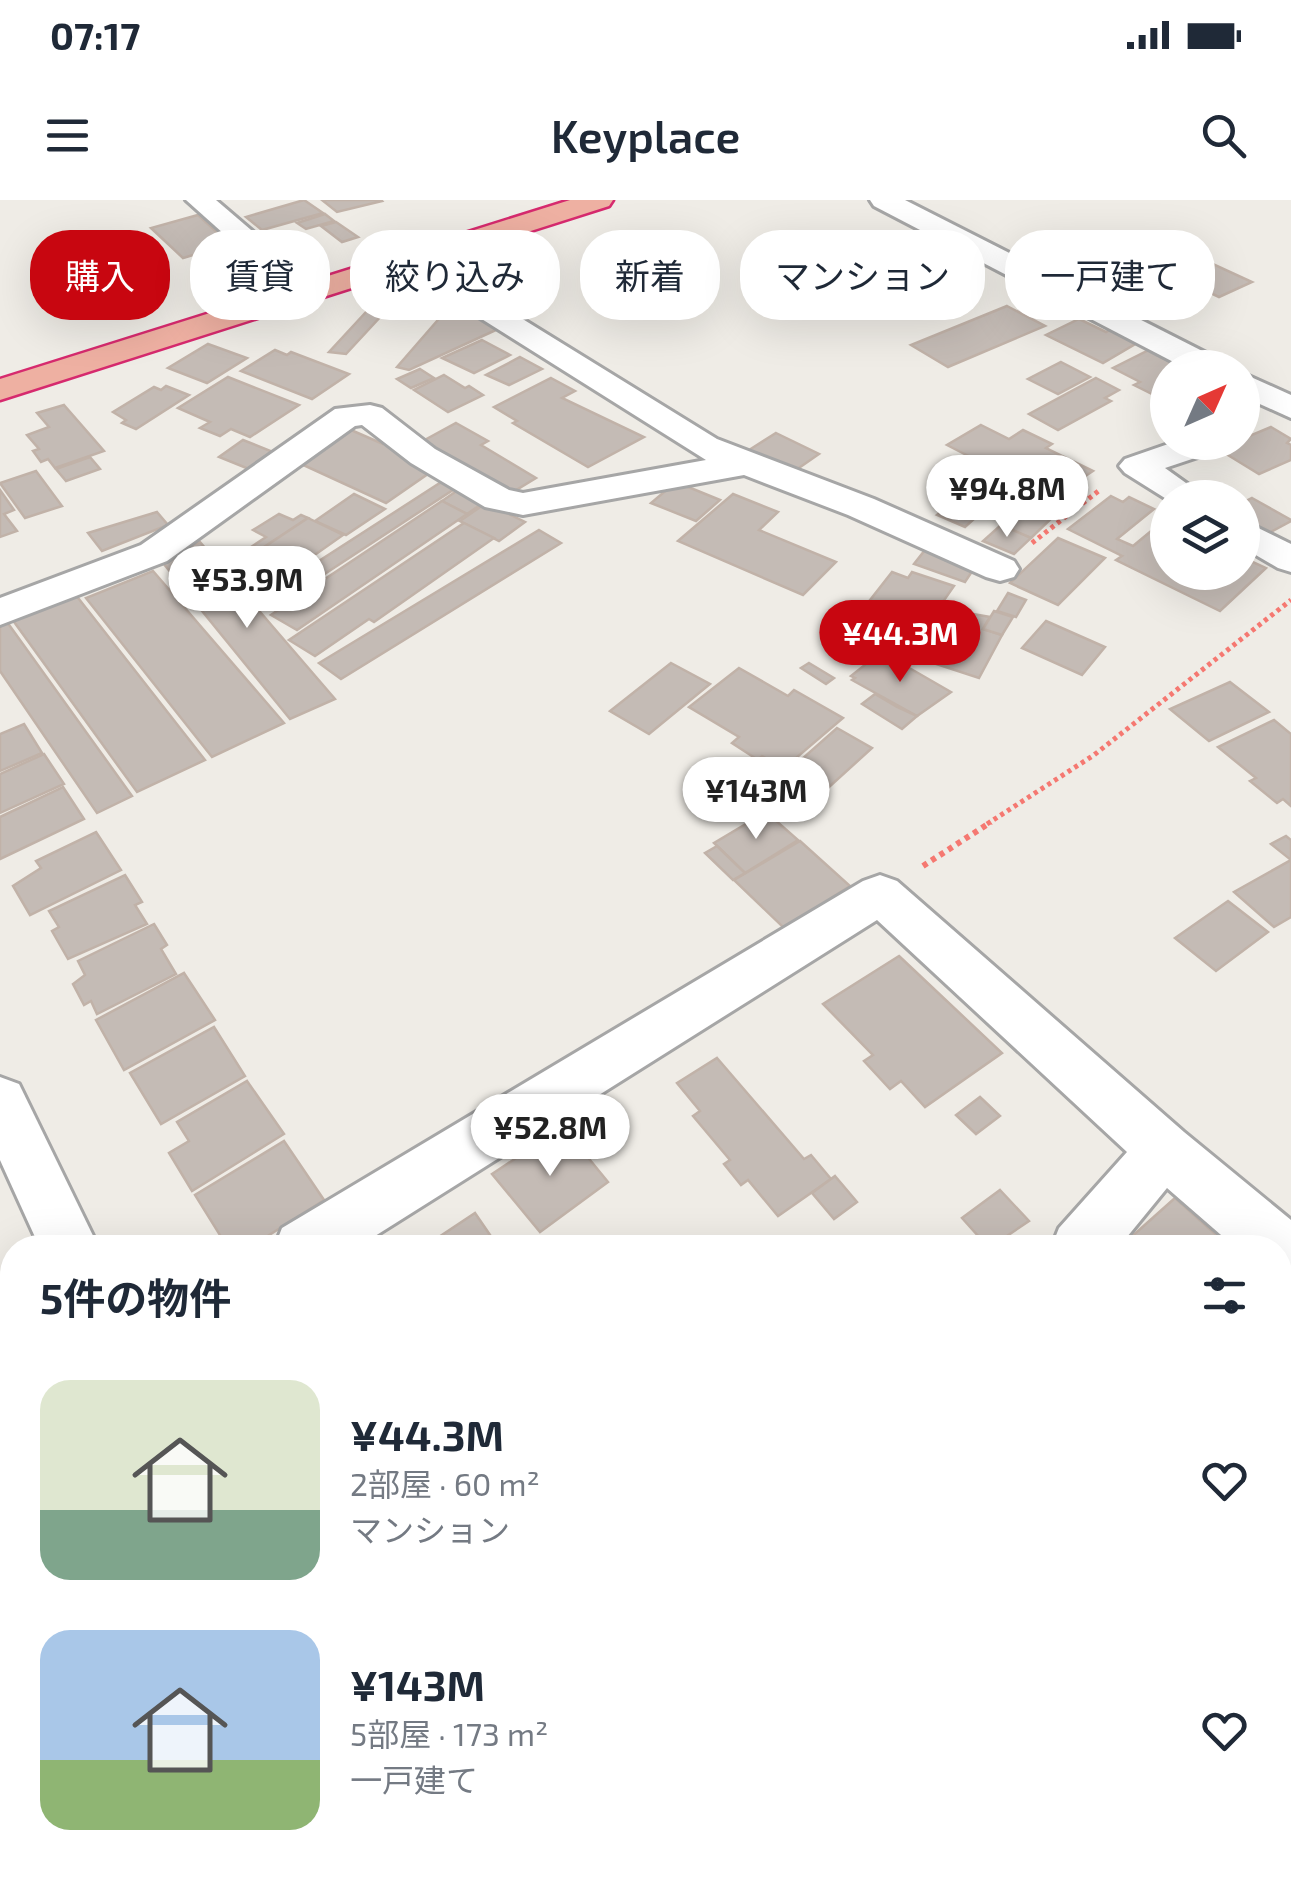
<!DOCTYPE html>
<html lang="ja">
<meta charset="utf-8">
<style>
:root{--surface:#fff;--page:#f6f6f7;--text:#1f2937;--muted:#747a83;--accent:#c80610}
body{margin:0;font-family:"Exo 2","Noto Sans JP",sans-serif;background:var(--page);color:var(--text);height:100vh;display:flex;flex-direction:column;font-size:38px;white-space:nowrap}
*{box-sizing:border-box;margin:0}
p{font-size:32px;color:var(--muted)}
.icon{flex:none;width:55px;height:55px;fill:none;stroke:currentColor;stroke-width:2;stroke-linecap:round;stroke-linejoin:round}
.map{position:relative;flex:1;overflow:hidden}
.panel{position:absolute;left:0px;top:1035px;width:1292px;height:642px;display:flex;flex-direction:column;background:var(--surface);border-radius:40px 40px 0 0;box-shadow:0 10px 40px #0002}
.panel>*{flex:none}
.hud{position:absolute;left:30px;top:30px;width:1232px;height:90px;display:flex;gap:20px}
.needle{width:65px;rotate:45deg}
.tools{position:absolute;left:1150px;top:150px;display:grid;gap:20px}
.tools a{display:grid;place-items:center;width:110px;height:110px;border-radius:50%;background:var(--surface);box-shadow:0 10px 40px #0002;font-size:50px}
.price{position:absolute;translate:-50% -85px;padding:0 22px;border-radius:35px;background:#fff;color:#222;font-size:32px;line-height:65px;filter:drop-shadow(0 2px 5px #0008)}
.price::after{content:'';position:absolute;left:50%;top:60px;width:30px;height:22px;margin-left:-15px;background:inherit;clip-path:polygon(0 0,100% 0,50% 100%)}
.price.active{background:var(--accent);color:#fff}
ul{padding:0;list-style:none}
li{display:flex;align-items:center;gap:30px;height:250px;padding:0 40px}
li span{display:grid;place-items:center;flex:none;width:280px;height:200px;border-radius:30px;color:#555}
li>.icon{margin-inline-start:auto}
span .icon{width:120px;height:120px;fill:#fffc;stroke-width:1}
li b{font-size:42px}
h2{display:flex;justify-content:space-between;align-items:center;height:120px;padding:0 40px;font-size:42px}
.pill{padding:0 35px;border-radius:40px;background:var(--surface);box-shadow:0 10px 40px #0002;font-size:35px;line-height:90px}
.pill.active{background:var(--accent);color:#fff}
.status{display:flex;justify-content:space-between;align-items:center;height:70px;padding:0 50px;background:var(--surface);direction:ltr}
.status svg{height:28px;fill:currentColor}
header{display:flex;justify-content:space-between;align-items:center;height:130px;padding:0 40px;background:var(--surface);font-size:45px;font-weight:600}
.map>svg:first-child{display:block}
.building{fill:#c4bbb5;stroke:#c1b2a8;stroke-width:2.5}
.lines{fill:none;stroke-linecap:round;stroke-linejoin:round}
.minor-casing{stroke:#a6a6a6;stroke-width:6}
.trunk-casing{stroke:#d62a6e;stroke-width:5}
.path-far1{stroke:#f57871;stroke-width:5;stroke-dasharray:4 4;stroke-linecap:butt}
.path{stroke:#f57871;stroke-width:6;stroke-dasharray:5 5;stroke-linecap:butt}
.minor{fill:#fff;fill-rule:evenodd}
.trunk{fill:#eeb0a2;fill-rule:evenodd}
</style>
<div class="status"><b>07:17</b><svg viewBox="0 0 49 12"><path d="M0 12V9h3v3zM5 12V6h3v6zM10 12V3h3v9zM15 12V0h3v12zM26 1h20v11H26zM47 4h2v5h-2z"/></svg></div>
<header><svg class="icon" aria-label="menu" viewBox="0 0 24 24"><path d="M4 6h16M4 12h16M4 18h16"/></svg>Keyplace<svg class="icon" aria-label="search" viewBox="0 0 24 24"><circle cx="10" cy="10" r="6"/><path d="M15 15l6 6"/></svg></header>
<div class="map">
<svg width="1291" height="1677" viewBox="0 0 1291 1677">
<rect width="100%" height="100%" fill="#efece6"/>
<!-- building -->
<g class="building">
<path d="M304 0 323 13 262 30 246 17Z"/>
<path d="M322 0H381L382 1 337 12Z"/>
<path d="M325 14 334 21 306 29 297 23Z"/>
<path d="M198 15 230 44 183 58 151 28Z"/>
<path d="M336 22 358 37 342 42 321 26Z"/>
<path d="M1097 35 1130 51 1110 61 1120 67 1096 75 1051 53Z"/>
<path d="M1189 53 1252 82 1219 97 1156 67Z"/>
<path d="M378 99 394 102 346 154 329 152Z"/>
<path d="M450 106 462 108 498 129 409 170 397 167Z"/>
<path d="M1007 106 1045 126 948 167 911 145Z"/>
<path d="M1079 119 1106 132 1115 127 1142 140 1103 163 1046 135Z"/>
<path d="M482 140 510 155 474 173 442 158Z"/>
<path d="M208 144 247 158 207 183 168 168Z"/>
<path d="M275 150 287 155 291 152 349 174 312 199 241 171Z"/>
<path d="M1149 150 1172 162 1178 159 1196 168H1168V195L1156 196 1134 185 1140 182 1113 168Z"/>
<path d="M520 157 542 169 509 185 486 175Z"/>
<path d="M1061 162 1090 177 1058 194 1028 179Z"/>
<path d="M420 169 434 178 411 188 397 179Z"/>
<path d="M444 175 465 188 469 186 483 195 448 212 414 190Z"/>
<path d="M228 177 299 205 250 237 231 229 220 236 200 228 210 222 178 208Z"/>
<path d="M551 178 575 191 562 198 644 237 588 267 513 223 517 221 494 207Z"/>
<path d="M1096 178 1119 190 1105 198 1111 201 1058 230 1029 214Z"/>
<path d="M166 186 189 195 136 229 122 223 126 220 113 212 154 187 161 190Z"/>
<path d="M64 205 104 251 55 268 48 259 41 262 33 251 39 249 27 235 49 227 37 213Z"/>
<path d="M456 223 488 241 481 245 536 278 508 295 421 242Z"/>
<path d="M981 225 1009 239 1023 230 1052 244 1046 248 1093 271 1045 303 1010 284 1015 280 947 245Z"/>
<path d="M1271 227 1291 239 1287 243 1291 245V260L1259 274 1218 249 1242 242V239Z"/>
<path d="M351 230 383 244 386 242 435 269 386 303 299 263Z"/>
<path d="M776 233 819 254 793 272 749 250Z"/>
<path d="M243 240 273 252 249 269 219 257Z"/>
<path d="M90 257 100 269 66 281 56 269Z"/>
<path d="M36 271 62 306 25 318 0 283Z"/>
<path d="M446 279 459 286 271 409 257 401Z"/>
<path d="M676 282 720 300 696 321 651 303Z"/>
<path d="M0 290 14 310 4 314 17 331 0 337Z"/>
<path d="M458 290 483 303 467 314 442 301Z"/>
<path d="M354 294 385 309 346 335 315 321Z"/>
<path d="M733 294 778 312 759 330 836 362 803 395 678 341Z"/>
<path d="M1111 296 1123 302 1129 297 1154 309 1117 339 1133 346 1162 322 1168 325V372H1242V357L1266 368 1220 411 1116 360 1122 356 1068 329Z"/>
<path d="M1252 298 1291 320V321L1267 334 1242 320V303Z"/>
<path d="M957 299 984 310 965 327 937 315Z"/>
<path d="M442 301 467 314 297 430 271 415Z"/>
<path d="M1026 302 1056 314 1031 338 1001 325Z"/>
<path d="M486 303 525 322 499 341 460 321Z"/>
<path d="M157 312 168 325 102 351 88 333Z"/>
<path d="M279 314 293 320 301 315 308 318 243 361 236 357 266 337 253 330Z"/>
<path d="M308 318 343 335 279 380 243 361Z"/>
<path d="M464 323 494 338 374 422 369 419 315 456 289 440Z"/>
<path d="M1001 325 1031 338 1014 354 983 341Z"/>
<path d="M539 330 561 343 341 479 319 463Z"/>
<path d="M1058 338 1105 358 1058 405 1010 383Z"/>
<path d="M200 342 335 499 290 519 159 358Z"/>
<path d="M925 350 975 367 965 382 914 364Z"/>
<path d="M238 358 256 368 239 379 228 365Z"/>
<path d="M153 371 284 523 212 557 86 398Z"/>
<path d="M892 372 908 378 912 372 954 386 926 426 867 404Z"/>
<path d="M1008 393 1026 400 1016 417 997 411Z"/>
<path d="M75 394 205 560 137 592 12 419Z"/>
<path d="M950 410 990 417 983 429 1002 435 979 478 915 457 938 420 942 422Z"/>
<path d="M994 411 1013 417 1002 435 983 429Z"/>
<path d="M1046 421 1105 447 1082 475 1022 448Z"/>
<path d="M7 422 132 596 97 613 0 471V425Z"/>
<path d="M885 454 951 492 917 516 852 480 855 478 851 476 871 460Z"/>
<path d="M671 463 710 484 649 534 610 511Z"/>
<path d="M809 463 834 478 826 484 801 468Z"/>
<path d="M739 468 788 496 794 490 843 518 783 569 762 556 758 560 732 543 739 537 689 507Z"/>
<path d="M1230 482 1269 512 1209 541 1170 509Z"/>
<path d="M875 494 897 507 917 516 902 529 862 504Z"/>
<path d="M1274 520 1291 534V606L1283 599 1277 603 1250 581 1256 578 1218 547Z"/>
<path d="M24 524 42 553 0 571V534Z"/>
<path d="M837 528 872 548 828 588 793 567Z"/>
<path d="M44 554 64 584 0 613V574Z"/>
<path d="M63 587 84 619 0 659V617Z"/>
<path d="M766 612 798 640 745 673 714 643Z"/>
<path d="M96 632 121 670 30 715 13 686 41 668 36 661Z"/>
<path d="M1286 636 1291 640V660L1271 644Z"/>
<path d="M800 641 850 686 784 728 734 680Z"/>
<path d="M717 646 745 673 733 680 705 653Z"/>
<path d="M1291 660V717L1274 727 1234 692Z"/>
<path d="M125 675 142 702 135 705 147 724 68 759 52 731 59 727 49 711Z"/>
<path d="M1228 701 1268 732 1216 771 1175 738Z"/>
<path d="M154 724 167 745 161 749 176 774 97 814 91 801 84 805 73 784 85 775 78 761Z"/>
<path d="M899 756 1002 853 925 907 901 881 890 889 864 861 873 855 823 804Z"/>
<path d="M184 773 215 820 124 870 96 820Z"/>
<path d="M214 827 245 876 161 924 130 873Z"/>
<path d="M717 858 804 959 811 955 831 979 778 1016 748 980 741 985 724 964 730 960 693 916 700 911 677 883Z"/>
<path d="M247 881 284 934 192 991 169 953 189 941 177 922Z"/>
<path d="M980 897 1000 916 976 934 956 915Z"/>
<path d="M563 927 608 982 540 1032 492 974Z"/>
<path d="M284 941 324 1000 249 1048H228L195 995Z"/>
<path d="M835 976 857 1002 834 1019 812 993Z"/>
<path d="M1000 990 1029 1021 989 1048 962 1018Z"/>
<path d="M1175 998 1231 1048 1120 1047Z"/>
<path d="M475 1013 499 1048H437L433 1041Z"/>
<path d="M1280 1091 1291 1101V1131L1280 1142Z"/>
<path d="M1291 1212V1260L1280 1249V1223Z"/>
<path d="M466 1665H672L679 1677H473Z"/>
<path d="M913 1665H1126L1136 1677H922Z"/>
</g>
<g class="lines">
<defs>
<g id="minor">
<path d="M186 0H216L300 72 305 78 300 84H280Z"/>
<path d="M870 0H905L1222 161 1227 168H1185L874 6Z"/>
<path d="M409 52 419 55 717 239 874 299 1014 361 1019 369 1014 377 1000 381 986 377 848 315 744 275 523 315 485 307 411 263 362 225 355 226 167 361 0 425V398L141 345 335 209 370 205 382 208 435 249 509 290 523 293 706 260 399 67 394 61 399 55Z"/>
<path d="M1242 173 1291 195V218L1242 196Z"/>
<path d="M1174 242H1227L1222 249 1165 268 1207 298 1168 300 1125 273 1119 266 1125 259Z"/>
<path d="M1242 320 1291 344V372L1278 368 1242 347Z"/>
<path d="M880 675 897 681 1184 932 1291 1020V1072L1280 1076V1048H1236L1167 988 1118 1048H1051L1059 1028 1127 952 877 720 356 1048H274L282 1028 863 681Z"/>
<path d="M0 877 19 884 99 1048H40L0 960Z"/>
<path d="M12 1195V1261L0 1266V1200Z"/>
<path d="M229 1665H317L312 1677H224Z"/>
<path d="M328 1665H407L412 1677H333Z"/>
</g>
<path id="trunk" d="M570 0H613L609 6 0 200V179Z"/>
</defs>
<!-- minor casing -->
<use href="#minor" class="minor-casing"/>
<!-- trunk casing -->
<use href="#trunk" class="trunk-casing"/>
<!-- path-far1 -->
<g class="path-far1">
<path d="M1032 343 1101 289"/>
<path d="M987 624 1094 555 1291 400"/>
</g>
<!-- path -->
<path class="path" d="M923 666 991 622"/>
<!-- minor -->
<use href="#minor" class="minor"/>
<!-- trunk -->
<use href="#trunk" class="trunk"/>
</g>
</svg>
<div class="tools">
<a><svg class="needle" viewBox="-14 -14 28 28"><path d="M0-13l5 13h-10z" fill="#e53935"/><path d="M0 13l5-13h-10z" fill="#747a83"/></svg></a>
<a><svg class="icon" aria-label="layers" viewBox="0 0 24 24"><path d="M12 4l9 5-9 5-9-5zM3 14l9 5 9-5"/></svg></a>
</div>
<b class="price" style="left:1007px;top:340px">¥94.8M</b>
<b class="price" style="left:247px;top:431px">¥53.9M</b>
<b class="price active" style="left:900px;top:485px">¥44.3M</b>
<b class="price" style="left:756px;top:642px">¥143M</b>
<b class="price" style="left:550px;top:979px">¥52.8M</b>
<div class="hud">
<a class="pill active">購入</a>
<a class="pill">賃貸</a>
<a class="pill">絞り込み</a>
<a class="pill">新着</a>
<a class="pill">マンション</a>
<a class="pill">一戸建て</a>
</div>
<section class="panel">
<h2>5件の物件<svg class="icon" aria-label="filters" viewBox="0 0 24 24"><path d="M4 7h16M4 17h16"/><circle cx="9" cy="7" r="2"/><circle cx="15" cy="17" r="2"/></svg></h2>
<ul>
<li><span style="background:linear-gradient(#dfe7d0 65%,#7fa58c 0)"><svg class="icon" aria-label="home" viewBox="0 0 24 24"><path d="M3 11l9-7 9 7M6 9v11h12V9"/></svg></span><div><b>¥44.3M</b><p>2部屋 · 60 m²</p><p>マンション</p></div><svg class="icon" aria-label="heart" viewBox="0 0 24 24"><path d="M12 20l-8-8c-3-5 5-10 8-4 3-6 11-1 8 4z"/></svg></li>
<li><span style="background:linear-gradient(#a9c7e8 65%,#8fb573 0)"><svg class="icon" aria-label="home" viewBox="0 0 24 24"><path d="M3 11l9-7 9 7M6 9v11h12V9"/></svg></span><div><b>¥143M</b><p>5部屋 · 173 m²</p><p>一戸建て</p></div><svg class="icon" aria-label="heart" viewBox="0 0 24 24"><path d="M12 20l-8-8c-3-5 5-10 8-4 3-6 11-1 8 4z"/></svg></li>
</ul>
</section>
</div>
